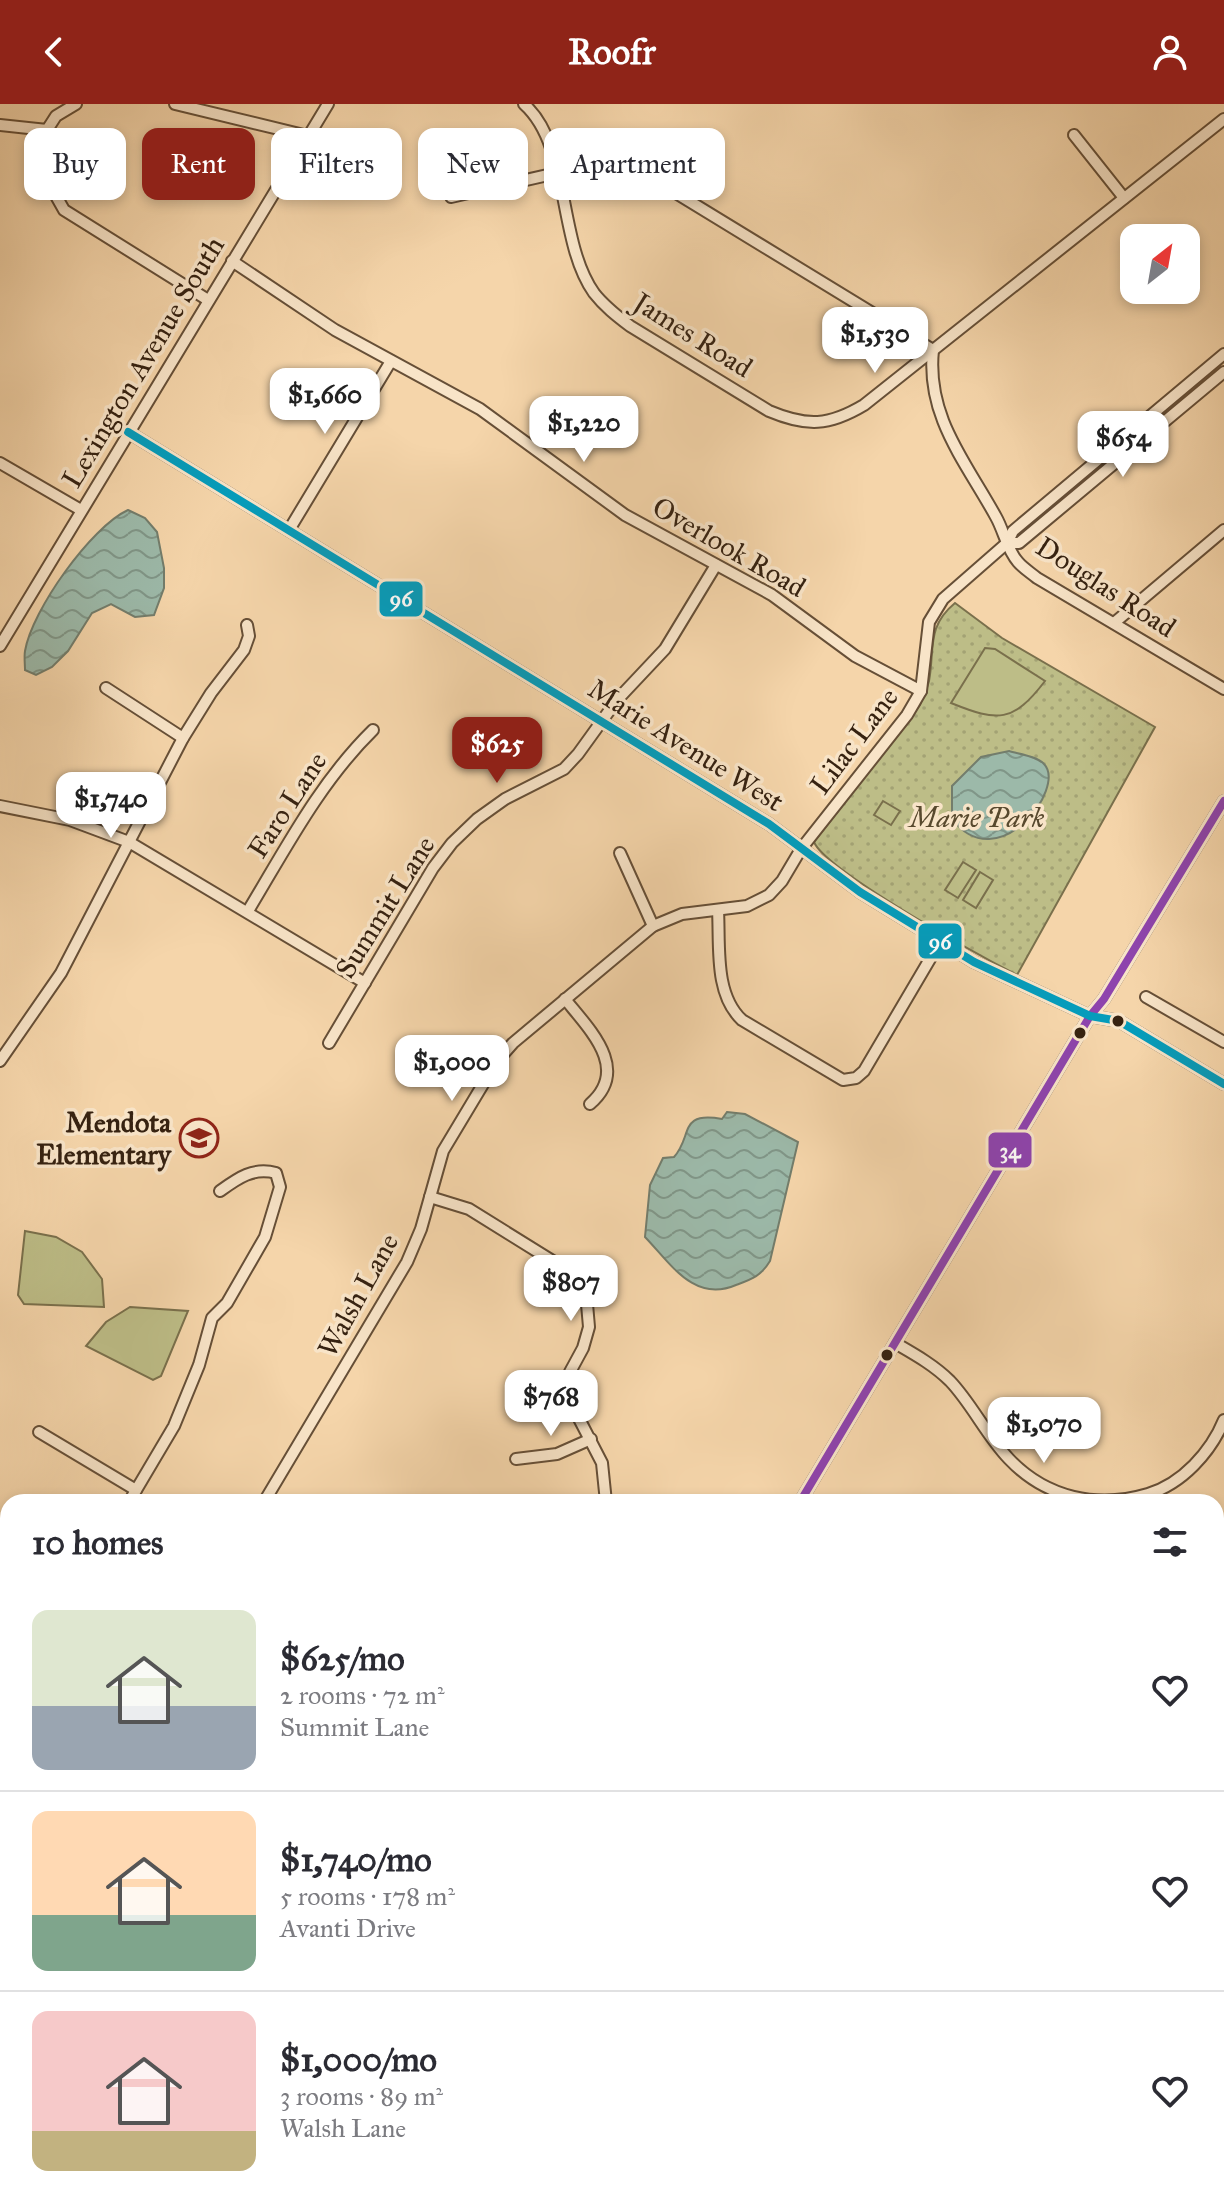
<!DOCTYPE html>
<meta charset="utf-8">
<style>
:root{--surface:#fff;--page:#f2f2f3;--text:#2b2b33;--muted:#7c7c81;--line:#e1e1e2;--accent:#8f2418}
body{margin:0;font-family:"IM FELL Great Primer",serif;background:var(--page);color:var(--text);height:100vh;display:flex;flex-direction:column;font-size:30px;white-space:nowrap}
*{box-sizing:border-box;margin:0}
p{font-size:26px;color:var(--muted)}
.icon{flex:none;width:44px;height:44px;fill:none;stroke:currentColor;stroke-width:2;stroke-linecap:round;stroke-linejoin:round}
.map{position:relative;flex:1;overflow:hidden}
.side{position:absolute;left:0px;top:1390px;width:1224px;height:712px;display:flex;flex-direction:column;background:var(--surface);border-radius:24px 24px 0 0;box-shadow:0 4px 12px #0003}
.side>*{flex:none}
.top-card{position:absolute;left:24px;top:24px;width:800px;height:72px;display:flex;gap:16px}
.needle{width:52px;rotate:31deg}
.tools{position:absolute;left:1120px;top:120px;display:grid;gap:16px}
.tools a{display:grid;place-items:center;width:80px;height:80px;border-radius:16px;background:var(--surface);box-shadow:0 4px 12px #0003;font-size:40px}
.price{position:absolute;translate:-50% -68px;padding:0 18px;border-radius:16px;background:#fff;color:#222;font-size:26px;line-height:52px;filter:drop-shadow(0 2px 4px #0008)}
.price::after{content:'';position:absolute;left:50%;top:48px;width:24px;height:18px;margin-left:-12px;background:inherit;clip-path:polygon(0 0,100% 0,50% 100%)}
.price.selected{background:var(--accent);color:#fff}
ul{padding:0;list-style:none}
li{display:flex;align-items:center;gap:24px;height:200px;padding:0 32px}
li+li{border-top:2px solid var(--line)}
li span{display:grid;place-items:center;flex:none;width:224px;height:160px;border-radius:16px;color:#555}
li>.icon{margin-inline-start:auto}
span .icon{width:96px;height:96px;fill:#fffc;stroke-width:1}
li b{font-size:34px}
h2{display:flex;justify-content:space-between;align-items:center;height:96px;padding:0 32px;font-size:34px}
.tag{padding:0 28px;border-radius:16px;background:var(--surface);box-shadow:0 4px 12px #0003;font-size:28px;line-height:72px}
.tag.selected{background:var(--accent);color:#fff}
header{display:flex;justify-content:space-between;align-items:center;height:104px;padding:0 32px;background:var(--accent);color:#fff;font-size:36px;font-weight:800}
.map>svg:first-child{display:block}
.grass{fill:url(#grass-tufts);stroke:#7a704c;stroke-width:2}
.park{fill:url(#park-dots);stroke:#7a704c;stroke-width:2}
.pitch{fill:#bdbd87;stroke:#7a704c;stroke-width:2}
.water{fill:url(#water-waves);stroke:#737d6c;stroke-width:2}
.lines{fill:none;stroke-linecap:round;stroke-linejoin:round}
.stream{stroke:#737d6c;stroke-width:3}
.minor-casing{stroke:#664f37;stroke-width:14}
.highway-casing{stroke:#362211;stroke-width:20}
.minor{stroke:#f8e4c8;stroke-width:10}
.highway{stroke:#f5d5aa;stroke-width:16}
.bus-1-casing{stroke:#f8e4c8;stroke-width:14}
.bus-2-casing{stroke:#f8e4c8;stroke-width:14}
.bus-1{stroke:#8e44ad;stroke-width:8}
.bus-2{stroke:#059cbb;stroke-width:8}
.bus-dot{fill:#362211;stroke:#f8e4c8;stroke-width:3}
.labels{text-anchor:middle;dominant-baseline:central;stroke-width:7;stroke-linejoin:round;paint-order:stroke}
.street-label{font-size:28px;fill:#362211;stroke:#f8e4c8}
.park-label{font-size:28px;font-style:italic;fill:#58492e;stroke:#f8e4c8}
.poi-label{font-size:28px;font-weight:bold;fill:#362211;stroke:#f8e4c8;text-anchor:end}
.line-badge{stroke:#f8e4c8;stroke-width:3}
.badge-label{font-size:22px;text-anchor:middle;font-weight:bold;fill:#fff}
</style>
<header><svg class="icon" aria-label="back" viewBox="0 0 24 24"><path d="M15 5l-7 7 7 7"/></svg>Roofr<svg class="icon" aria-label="person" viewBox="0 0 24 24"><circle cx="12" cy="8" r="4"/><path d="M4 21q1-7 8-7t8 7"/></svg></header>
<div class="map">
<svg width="1224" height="2102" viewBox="0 0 1224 2102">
<defs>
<pattern id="grass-tufts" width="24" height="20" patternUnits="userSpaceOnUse" patternTransform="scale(2)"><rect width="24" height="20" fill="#bdbd87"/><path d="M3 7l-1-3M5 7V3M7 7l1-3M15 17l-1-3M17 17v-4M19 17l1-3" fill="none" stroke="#a3a274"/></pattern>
<pattern id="park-dots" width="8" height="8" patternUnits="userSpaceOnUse" patternTransform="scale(2)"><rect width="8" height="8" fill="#bdbd87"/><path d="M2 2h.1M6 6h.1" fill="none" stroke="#a3a274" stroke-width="1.8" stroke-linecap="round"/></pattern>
<pattern id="water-waves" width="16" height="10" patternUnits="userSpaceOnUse" patternTransform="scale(2)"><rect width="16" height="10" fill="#9cb9a9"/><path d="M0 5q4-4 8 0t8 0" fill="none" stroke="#809688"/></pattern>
</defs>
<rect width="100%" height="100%" fill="#f5d5aa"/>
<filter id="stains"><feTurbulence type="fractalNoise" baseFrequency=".0025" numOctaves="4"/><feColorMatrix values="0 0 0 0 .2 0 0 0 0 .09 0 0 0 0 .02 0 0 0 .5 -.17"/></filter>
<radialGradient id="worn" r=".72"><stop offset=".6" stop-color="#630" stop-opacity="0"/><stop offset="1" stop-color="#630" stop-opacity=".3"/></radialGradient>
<!-- grass -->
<path class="grass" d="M8 2008V2094H837L850 2102H0V2014Z"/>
<!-- park -->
<path class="park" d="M955 499 1002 534 1155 623 1017 871C982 853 826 767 814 738L920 601C923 593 927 585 929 577 935 545 926 523 955 499Z"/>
<!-- pitch -->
<g class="pitch">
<path d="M985 544 995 545 1045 577C1013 619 998 618 951 599Z"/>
<path d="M883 697 900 707 891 721 874 711Z"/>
<path d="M963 758 976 766 958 794 945 786Z"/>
<path d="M980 768 993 776 976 804 963 796Z"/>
<path d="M25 1127 56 1133 82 1148 102 1175 104 1203 24 1200 18 1191Z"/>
<path d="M130 1203 188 1207 161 1272 153 1276 86 1242 106 1218Z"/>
</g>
<!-- water -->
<g class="water">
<path d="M128 406 145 414 157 428 164 464V484L154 511 135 513 111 500 92 509 68 547 52 563 36 571 25 566C25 560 24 553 25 547 32 506 91 423 128 406Z"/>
<path d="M1009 647C1019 650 1037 652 1044 660 1067 684 998 775 952 715V682L981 653Z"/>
<path d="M727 1008 745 1010 798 1038 770 1157C761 1172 752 1175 736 1181 694 1199 671 1160 645 1133L650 1081 663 1054 674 1053C693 1032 678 1007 722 1015Z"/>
</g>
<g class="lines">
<!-- stream -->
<path class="stream" d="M229 2102 231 2094"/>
<defs>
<g id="minor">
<path d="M76 0 56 12 47 26 51 83 64 106 208 196"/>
<path d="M175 0 308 32"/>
<path d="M524 0C571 42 557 137 594 189 604 202 617 212 630 222L769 307C807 323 829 322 864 301L1224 15"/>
<path d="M0 21 47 26"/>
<path d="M1074 31 1124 94"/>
<path d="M451 93 583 63 619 62 653 75 933 246C926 313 966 358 996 413 1004 427 1007 446 1018 458 1023 464 1031 469 1037 474L1224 585"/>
<path d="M232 157 335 226 480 305 625 411 772 491 855 552 921 587"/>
<path d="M128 328 769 720 860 788 974 858 1090 912 1119 917 1224 980"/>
<path d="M0 359 81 406"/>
<path d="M289 426 391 257"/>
<path d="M1007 439H1019L1224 268"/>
<path d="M1114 519 1224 426"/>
<path d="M0 542 328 0"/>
<path d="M106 584 183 634"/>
<path d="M0 702 70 716 129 738 365 879"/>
<path d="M620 749 653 822"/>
<path d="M718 806C720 842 714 890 742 916L843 976 856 974 864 967 940 838"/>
<path d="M248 807C286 744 320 678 373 626"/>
<path d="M1146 893 1224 938"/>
<path d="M565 895C589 925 631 965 590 1000"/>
<path d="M329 939 433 764 452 739 477 715 505 695 564 665 578 650 617 596 665 545 716 461"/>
<path d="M0 957 61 869 183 634 211 589 244 546 249 532 247 521"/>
<path d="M430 1093 469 1105 559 1161 577 1179 587 1200 589 1223 583 1244 570 1268 568 1287 573 1303 602 1359 606 1398"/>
<path d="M895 1239C914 1250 934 1261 950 1277 972 1300 986 1331 1009 1355 1046 1394 1097 1405 1148 1390 1182 1380 1211 1348 1224 1316"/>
<path d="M39 1328 136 1386"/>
<path d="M516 1355 557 1350 591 1335"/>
<path d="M129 1398 174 1322 199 1261 212 1214 227 1199 265 1133 280 1083 276 1069C253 1063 238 1074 220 1087"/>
<path d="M264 1398 407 1158 421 1125 443 1047 497 957 513 939 653 822 682 810 747 802 769 791 782 777 801 745 907 611 921 587 929 518 943 495 1007 439 1013 427 1224 250"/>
<path d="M800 1398 1090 912 1104 895 1224 697"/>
<path d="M0 1492 8 1497"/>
<path d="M1008 2094 1021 2102"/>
</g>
<g id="highway">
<path d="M1216 1528 1224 1524"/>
<path d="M0 1536 8 1540"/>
<path d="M1216 1549 1224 1546"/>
<path d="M0 1569 8 1573"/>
<path d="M0 1637 8 1624"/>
<path d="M0 1689 8 1680"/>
<path d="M0 1806 8 1815"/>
<path d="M0 1937 8 1931"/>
<path d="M0 1966 8 1960"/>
<path d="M895 2094 912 2102"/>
<path d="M930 2094 947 2102"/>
</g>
</defs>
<!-- minor casing -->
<use href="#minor" class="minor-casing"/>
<!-- highway casing -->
<use href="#highway" class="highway-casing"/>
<!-- minor -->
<use href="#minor" class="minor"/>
<!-- highway -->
<use href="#highway" class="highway"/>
<defs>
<path id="bus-1" d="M800 1398 1090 912 1104 895 1224 697"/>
<path id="bus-2" d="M128 328 769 720 860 788 974 858 1090 912 1119 917 1224 980"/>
</defs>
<!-- bus-1 casing -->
<use href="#bus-1" class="bus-1-casing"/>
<!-- bus-2 casing -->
<use href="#bus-2" class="bus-2-casing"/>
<!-- bus-1 -->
<use href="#bus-1" class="bus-1"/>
<!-- bus-2 -->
<use href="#bus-2" class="bus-2"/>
</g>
<!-- icons -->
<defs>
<symbol id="school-ring" viewBox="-11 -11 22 22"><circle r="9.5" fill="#f8e4c8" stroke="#8f2418" stroke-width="1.5"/><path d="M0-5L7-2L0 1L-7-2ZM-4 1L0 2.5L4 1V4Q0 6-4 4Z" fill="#8f2418"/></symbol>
</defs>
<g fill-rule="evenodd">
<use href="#school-ring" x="177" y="1012" width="44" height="44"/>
</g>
<!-- markers -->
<g class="bus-dot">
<circle cx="1118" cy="917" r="7"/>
<circle cx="1080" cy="929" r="7"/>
<circle cx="887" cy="1251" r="7"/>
</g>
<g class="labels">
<!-- street labels -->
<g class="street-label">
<text transform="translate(693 231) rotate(32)">James Road</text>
<text transform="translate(143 258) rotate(-59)">Lexington Avenue South</text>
<text transform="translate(729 443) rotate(30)">Overlook Road</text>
<text transform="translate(1106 483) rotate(33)">Douglas Road</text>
<text transform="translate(854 637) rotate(-53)">Lilac Lane</text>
<text transform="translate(686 641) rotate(32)">Marie Avenue West</text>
<text transform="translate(287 701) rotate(-57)">Faro Lane</text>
<text transform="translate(385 803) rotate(-58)">Summit Lane</text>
<text transform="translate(358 1191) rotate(-61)">Walsh Lane</text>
</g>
<!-- park labels -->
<g class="park-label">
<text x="977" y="713">Marie Park</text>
</g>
<!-- poi labels -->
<g class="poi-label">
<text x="171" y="1018">Mendota<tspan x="171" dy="32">Elementary</tspan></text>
</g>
</g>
<g class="line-badge">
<rect x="378" y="476" width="46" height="38" rx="8" fill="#059cbb"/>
<rect x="917" y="818" width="46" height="38" rx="8" fill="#059cbb"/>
<rect x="987" y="1027" width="46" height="38" rx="8" fill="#8e44ad"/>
</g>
<g class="badge-label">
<text x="401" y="502">96</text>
<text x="940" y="845">96</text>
<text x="1010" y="1054">34</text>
</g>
<rect width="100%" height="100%" filter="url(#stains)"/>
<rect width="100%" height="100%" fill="url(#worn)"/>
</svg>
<div class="tools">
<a><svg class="needle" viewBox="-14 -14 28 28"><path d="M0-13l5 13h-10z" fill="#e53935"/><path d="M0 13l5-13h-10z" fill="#7c7c81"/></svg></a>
</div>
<b class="price" style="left:875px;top:271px">$1,530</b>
<b class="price" style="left:325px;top:332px">$1,660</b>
<b class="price" style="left:584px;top:360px">$1,220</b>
<b class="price" style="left:1123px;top:375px">$654</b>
<b class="price selected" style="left:497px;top:681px">$625</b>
<b class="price" style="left:111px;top:736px">$1,740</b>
<b class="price" style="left:452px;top:999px">$1,000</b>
<b class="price" style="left:571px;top:1219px">$807</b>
<b class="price" style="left:551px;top:1334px">$768</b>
<b class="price" style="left:1044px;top:1361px">$1,070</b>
<div class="top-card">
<a class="tag">Buy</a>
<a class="tag selected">Rent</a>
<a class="tag">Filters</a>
<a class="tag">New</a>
<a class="tag">Apartment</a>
</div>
<section class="side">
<h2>10 homes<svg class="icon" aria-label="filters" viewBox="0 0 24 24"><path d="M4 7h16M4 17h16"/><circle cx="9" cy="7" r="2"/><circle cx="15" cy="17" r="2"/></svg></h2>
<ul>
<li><span style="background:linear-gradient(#dfe7d0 60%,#9aa5b1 0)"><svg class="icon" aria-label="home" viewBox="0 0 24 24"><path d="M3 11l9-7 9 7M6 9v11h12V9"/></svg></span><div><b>$625/mo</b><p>2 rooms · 72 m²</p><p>Summit Lane</p></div><svg class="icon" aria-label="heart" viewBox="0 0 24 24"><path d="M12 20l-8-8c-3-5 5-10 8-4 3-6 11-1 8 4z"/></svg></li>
<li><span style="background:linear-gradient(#ffd9b3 65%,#7fa58c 0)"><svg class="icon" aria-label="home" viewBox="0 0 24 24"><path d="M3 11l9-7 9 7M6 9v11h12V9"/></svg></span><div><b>$1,740/mo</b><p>5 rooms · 178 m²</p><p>Avanti Drive</p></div><svg class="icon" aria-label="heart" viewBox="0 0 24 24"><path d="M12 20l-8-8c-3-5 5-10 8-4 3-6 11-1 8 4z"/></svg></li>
<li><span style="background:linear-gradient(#f6c9c9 75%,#c2b280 0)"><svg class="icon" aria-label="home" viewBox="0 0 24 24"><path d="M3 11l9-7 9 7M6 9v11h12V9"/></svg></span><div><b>$1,000/mo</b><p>3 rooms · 89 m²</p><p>Walsh Lane</p></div><svg class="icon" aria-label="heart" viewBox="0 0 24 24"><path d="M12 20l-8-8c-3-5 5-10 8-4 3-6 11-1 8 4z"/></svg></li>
</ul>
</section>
</div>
